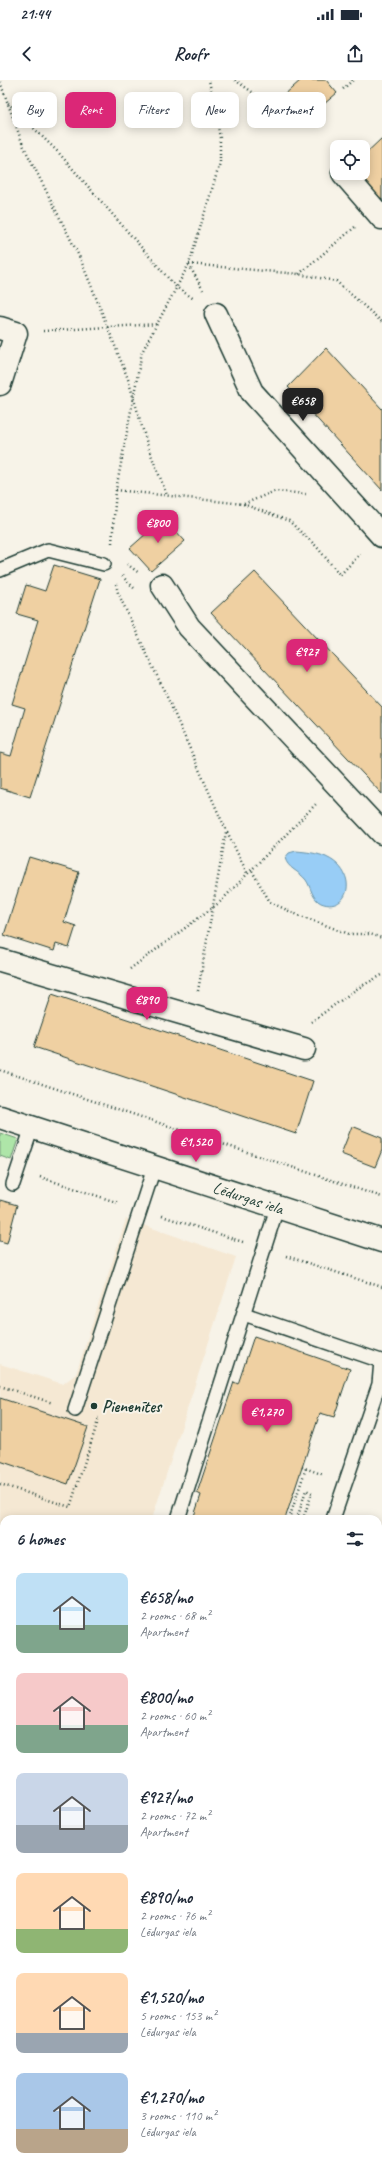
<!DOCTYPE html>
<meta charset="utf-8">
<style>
:root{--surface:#fff;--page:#f6f6f7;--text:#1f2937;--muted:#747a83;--accent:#db2777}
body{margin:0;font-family:Caveat,sans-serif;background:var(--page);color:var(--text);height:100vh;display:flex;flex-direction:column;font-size:15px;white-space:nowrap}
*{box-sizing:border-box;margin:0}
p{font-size:13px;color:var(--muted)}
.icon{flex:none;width:22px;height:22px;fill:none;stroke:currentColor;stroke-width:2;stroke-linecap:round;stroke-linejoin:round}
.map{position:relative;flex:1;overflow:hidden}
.drawer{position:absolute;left:0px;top:1435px;width:382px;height:656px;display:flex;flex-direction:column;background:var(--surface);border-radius:12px 12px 0 0;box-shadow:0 2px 10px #0003}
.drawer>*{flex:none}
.banner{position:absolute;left:12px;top:12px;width:358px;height:36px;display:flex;gap:8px}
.tools{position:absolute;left:330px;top:60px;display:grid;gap:8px}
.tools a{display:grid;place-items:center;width:40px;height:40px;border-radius:8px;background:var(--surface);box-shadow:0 2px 10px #0003;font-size:20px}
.price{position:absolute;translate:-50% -34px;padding:0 9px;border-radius:8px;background:var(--accent);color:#fff;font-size:13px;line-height:26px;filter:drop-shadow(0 1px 2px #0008)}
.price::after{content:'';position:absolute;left:50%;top:24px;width:12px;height:9px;margin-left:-6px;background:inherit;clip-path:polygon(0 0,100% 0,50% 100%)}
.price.selected{background:#222;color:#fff}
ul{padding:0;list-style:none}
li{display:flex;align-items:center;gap:12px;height:100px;padding:0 16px}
li span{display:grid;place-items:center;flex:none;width:112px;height:80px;border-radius:8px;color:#555}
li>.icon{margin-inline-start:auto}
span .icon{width:48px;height:48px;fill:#fffc;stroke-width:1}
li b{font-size:17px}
h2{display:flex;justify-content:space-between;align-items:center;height:48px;padding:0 16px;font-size:17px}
.pill{padding:0 14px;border-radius:8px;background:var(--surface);box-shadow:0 2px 10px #0003;font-size:14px;line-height:36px}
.pill.selected{background:var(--accent);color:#fff}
.status{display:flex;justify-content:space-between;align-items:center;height:28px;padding:0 20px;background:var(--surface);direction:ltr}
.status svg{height:11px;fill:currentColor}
header{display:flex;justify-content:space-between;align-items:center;height:52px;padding:0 16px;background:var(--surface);font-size:18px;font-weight:800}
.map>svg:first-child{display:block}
.built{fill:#f5e8d3}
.green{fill:#aee5a8;stroke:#66916e}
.water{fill:#98cdf6;stroke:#6893a8}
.building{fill:#efd0a2;stroke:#1f3d34}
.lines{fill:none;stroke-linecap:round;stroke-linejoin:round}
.lane-casing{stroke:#1f3d34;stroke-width:16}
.street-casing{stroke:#1f3d34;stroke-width:25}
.path{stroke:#1f3d34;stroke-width:2.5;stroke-dasharray:1 3;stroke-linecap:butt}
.lane{stroke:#f7f3e8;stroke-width:13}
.street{stroke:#f7f3e8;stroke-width:22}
.poi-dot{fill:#1f3d34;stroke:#f7f3e8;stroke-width:1.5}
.labels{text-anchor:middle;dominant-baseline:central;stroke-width:4;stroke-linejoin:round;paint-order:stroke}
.street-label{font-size:17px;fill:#1f3d34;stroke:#f7f3e8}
.poi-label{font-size:17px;font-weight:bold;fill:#1f3d34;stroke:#f7f3e8;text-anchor:start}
</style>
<div class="status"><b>21:44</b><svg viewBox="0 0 49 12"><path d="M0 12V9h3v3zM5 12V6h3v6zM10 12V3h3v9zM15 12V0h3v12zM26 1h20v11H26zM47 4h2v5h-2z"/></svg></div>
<header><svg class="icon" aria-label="back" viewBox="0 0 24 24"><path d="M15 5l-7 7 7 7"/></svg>Roofr<svg class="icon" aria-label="share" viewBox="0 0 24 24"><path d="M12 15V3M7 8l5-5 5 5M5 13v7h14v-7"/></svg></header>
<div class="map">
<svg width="382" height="2091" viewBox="0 0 382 2091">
<rect width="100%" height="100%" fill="#f7f3e8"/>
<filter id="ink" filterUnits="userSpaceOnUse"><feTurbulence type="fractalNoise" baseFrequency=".025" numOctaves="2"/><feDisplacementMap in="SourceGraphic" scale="8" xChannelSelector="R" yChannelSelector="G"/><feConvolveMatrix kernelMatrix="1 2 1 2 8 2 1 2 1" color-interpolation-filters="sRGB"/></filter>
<g filter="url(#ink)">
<!-- built -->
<path class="built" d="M126 1139 236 1177 152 1439H4V1496L0 1494V1284L63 1304 76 1294Z"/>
<!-- green -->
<g class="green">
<path d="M0 1053 18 1059 11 1080 0 1076Z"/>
<path d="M378 1468H382V2091H0V1977L4 1978V2087H378Z"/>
</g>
<!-- water -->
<path class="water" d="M296 771C307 772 317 773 326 777 361 793 348 834 321 823 312 819 311 807 306 800 299 791 288 789 285 778L289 773Z"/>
<!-- building -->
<g class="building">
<path d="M301 0H326L337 13 304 41 283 16Z"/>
<path d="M382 58V120L357 93H363V76Z"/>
<path d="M326 268 382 329V410L288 307Z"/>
<path d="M164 438 185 461 151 491 130 468Z"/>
<path d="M54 485 100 499 30 717 0 708V673L11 676 25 628 12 624 38 540 17 534 26 505 45 511Z"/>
<path d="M255 492 382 627V714L211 533Z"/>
<path d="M29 777 79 792 64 842 76 846 69 868 56 864 54 871 4 855Z"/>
<path d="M52 914 313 1001 296 1054 34 967Z"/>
<path d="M352 1046 382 1058V1070L375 1087 341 1074Z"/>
<path d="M0 1120 17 1125 7 1163 0 1161Z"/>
<path d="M254 1256 350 1289 334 1337 320 1333 285 1439H193L201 1415 197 1413 234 1302 238 1304Z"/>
<path d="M0 1318 88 1347 68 1404 0 1381Z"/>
<path d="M0 1876 4 1879V1947L0 1944Z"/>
</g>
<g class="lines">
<defs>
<g id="lane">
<path d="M0 490 48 470 104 484"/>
<path d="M13 1104 32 1047"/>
<path d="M244 1234 381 1281 379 1304 333 1439"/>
<path d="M75 1330 154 1088"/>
<path d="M178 1439 277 1128"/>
</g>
<g id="street">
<path d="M343 93 382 138"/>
<path d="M216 234 252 312 382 456"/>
<path d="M0 248 16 253 0 304"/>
<path d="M162 505 189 547 382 753"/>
<path d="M0 880 304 969"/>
<path d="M0 1037 382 1161"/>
<path d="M0 1663 4 1660"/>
<path d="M0 1812 4 1815"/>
</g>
</defs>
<!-- lane casing -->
<use href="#lane" class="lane-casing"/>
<!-- street casing -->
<use href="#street" class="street-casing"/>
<!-- path -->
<g class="path">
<path d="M235 0 301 46"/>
<path d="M0 2 23 65 79 176 93 210 128 299 148 367 167 415"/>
<path d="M343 9 353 0"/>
<path d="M8 23 58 72 176 207 194 219"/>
<path d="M189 184 298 194 336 201 382 242"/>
<path d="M189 185 203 210"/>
<path d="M299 194 355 147"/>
<path d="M43 251 158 244"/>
<path d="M116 410 243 424 289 441 316 466 340 495 360 474"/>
<path d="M244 424 275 411 306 414"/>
<path d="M112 463 116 410 142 272 189 184 220 83V58L209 0"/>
<path d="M127 484 139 493"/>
<path d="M122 496 134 508"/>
<path d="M116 504 118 513 168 619 220 737 248 795"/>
<path d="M252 791 270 822 293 833 349 854H370L382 858"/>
<path d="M130 889 220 822 316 724"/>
<path d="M198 911 226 752"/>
<path d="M311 942 358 908 382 895"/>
<path d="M0 990 382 1117"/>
<path d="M40 1097 119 1123"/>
<path d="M162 1136 243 1162"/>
<path d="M286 1176 382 1207"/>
<path d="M0 1306 53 1323"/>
<path d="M302 1387 324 1395"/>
<path d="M0 1404 70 1427 99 1338H98"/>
<path d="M289 1439 306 1388"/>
<path d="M297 1439 306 1410 312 1413 303 1439"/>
<path d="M168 2087 170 2091"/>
</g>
<!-- lane -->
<use href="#lane" class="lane"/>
<!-- street -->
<use href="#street" class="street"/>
</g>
</g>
<!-- markers -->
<circle class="poi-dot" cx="94" cy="1326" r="4"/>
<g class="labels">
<!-- street labels -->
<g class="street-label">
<text transform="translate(248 1118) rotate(18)">Lēdurgas iela</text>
</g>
<!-- poi labels -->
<g class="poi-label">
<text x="102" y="1326">Pienenītes</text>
</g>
</g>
</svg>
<div class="tools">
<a><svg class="icon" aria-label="locate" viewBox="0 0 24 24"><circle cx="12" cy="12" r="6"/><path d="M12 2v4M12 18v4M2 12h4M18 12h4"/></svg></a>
</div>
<b class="price selected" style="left:303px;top:342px">€658</b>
<b class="price" style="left:158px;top:464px">€800</b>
<b class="price" style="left:307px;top:593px">€927</b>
<b class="price" style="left:147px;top:941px">€890</b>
<b class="price" style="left:196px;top:1083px">€1,520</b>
<b class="price" style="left:267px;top:1353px">€1,270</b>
<div class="banner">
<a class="pill">Buy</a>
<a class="pill selected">Rent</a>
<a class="pill">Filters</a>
<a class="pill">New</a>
<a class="pill">Apartment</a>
</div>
<section class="drawer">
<h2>6 homes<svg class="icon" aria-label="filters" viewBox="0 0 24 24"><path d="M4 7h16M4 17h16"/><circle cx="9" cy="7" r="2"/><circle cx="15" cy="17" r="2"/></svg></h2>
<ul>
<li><span style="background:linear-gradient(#bfe0f5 65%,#7fa58c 0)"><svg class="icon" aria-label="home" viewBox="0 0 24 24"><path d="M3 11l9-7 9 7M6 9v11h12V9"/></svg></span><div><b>€658/mo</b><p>2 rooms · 68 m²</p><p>Apartment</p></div></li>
<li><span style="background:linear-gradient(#f6c9c9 65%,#7fa58c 0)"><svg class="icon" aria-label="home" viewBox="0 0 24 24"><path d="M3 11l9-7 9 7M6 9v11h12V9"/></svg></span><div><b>€800/mo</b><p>2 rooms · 60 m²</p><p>Apartment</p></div></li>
<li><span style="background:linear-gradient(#c9d6e8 65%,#9aa5b1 0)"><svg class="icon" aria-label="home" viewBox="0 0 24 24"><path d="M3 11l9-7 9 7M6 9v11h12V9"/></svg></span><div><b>€927/mo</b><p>2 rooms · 72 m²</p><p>Apartment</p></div></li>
<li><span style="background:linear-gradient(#ffd9b3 70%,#8fb573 0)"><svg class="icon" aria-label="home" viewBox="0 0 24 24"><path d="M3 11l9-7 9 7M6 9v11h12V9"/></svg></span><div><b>€890/mo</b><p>2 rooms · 76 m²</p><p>Lēdurgas iela</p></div></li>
<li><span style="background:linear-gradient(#ffd9b3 75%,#9aa5b1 0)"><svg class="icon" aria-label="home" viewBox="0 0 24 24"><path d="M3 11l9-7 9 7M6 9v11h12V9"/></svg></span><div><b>€1,520/mo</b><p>5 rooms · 153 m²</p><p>Lēdurgas iela</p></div></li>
<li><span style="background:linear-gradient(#a9c7e8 70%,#b9a48a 0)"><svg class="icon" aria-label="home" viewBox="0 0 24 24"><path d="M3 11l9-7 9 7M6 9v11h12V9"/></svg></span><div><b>€1,270/mo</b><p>3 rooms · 110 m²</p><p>Lēdurgas iela</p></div></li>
</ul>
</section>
</div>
